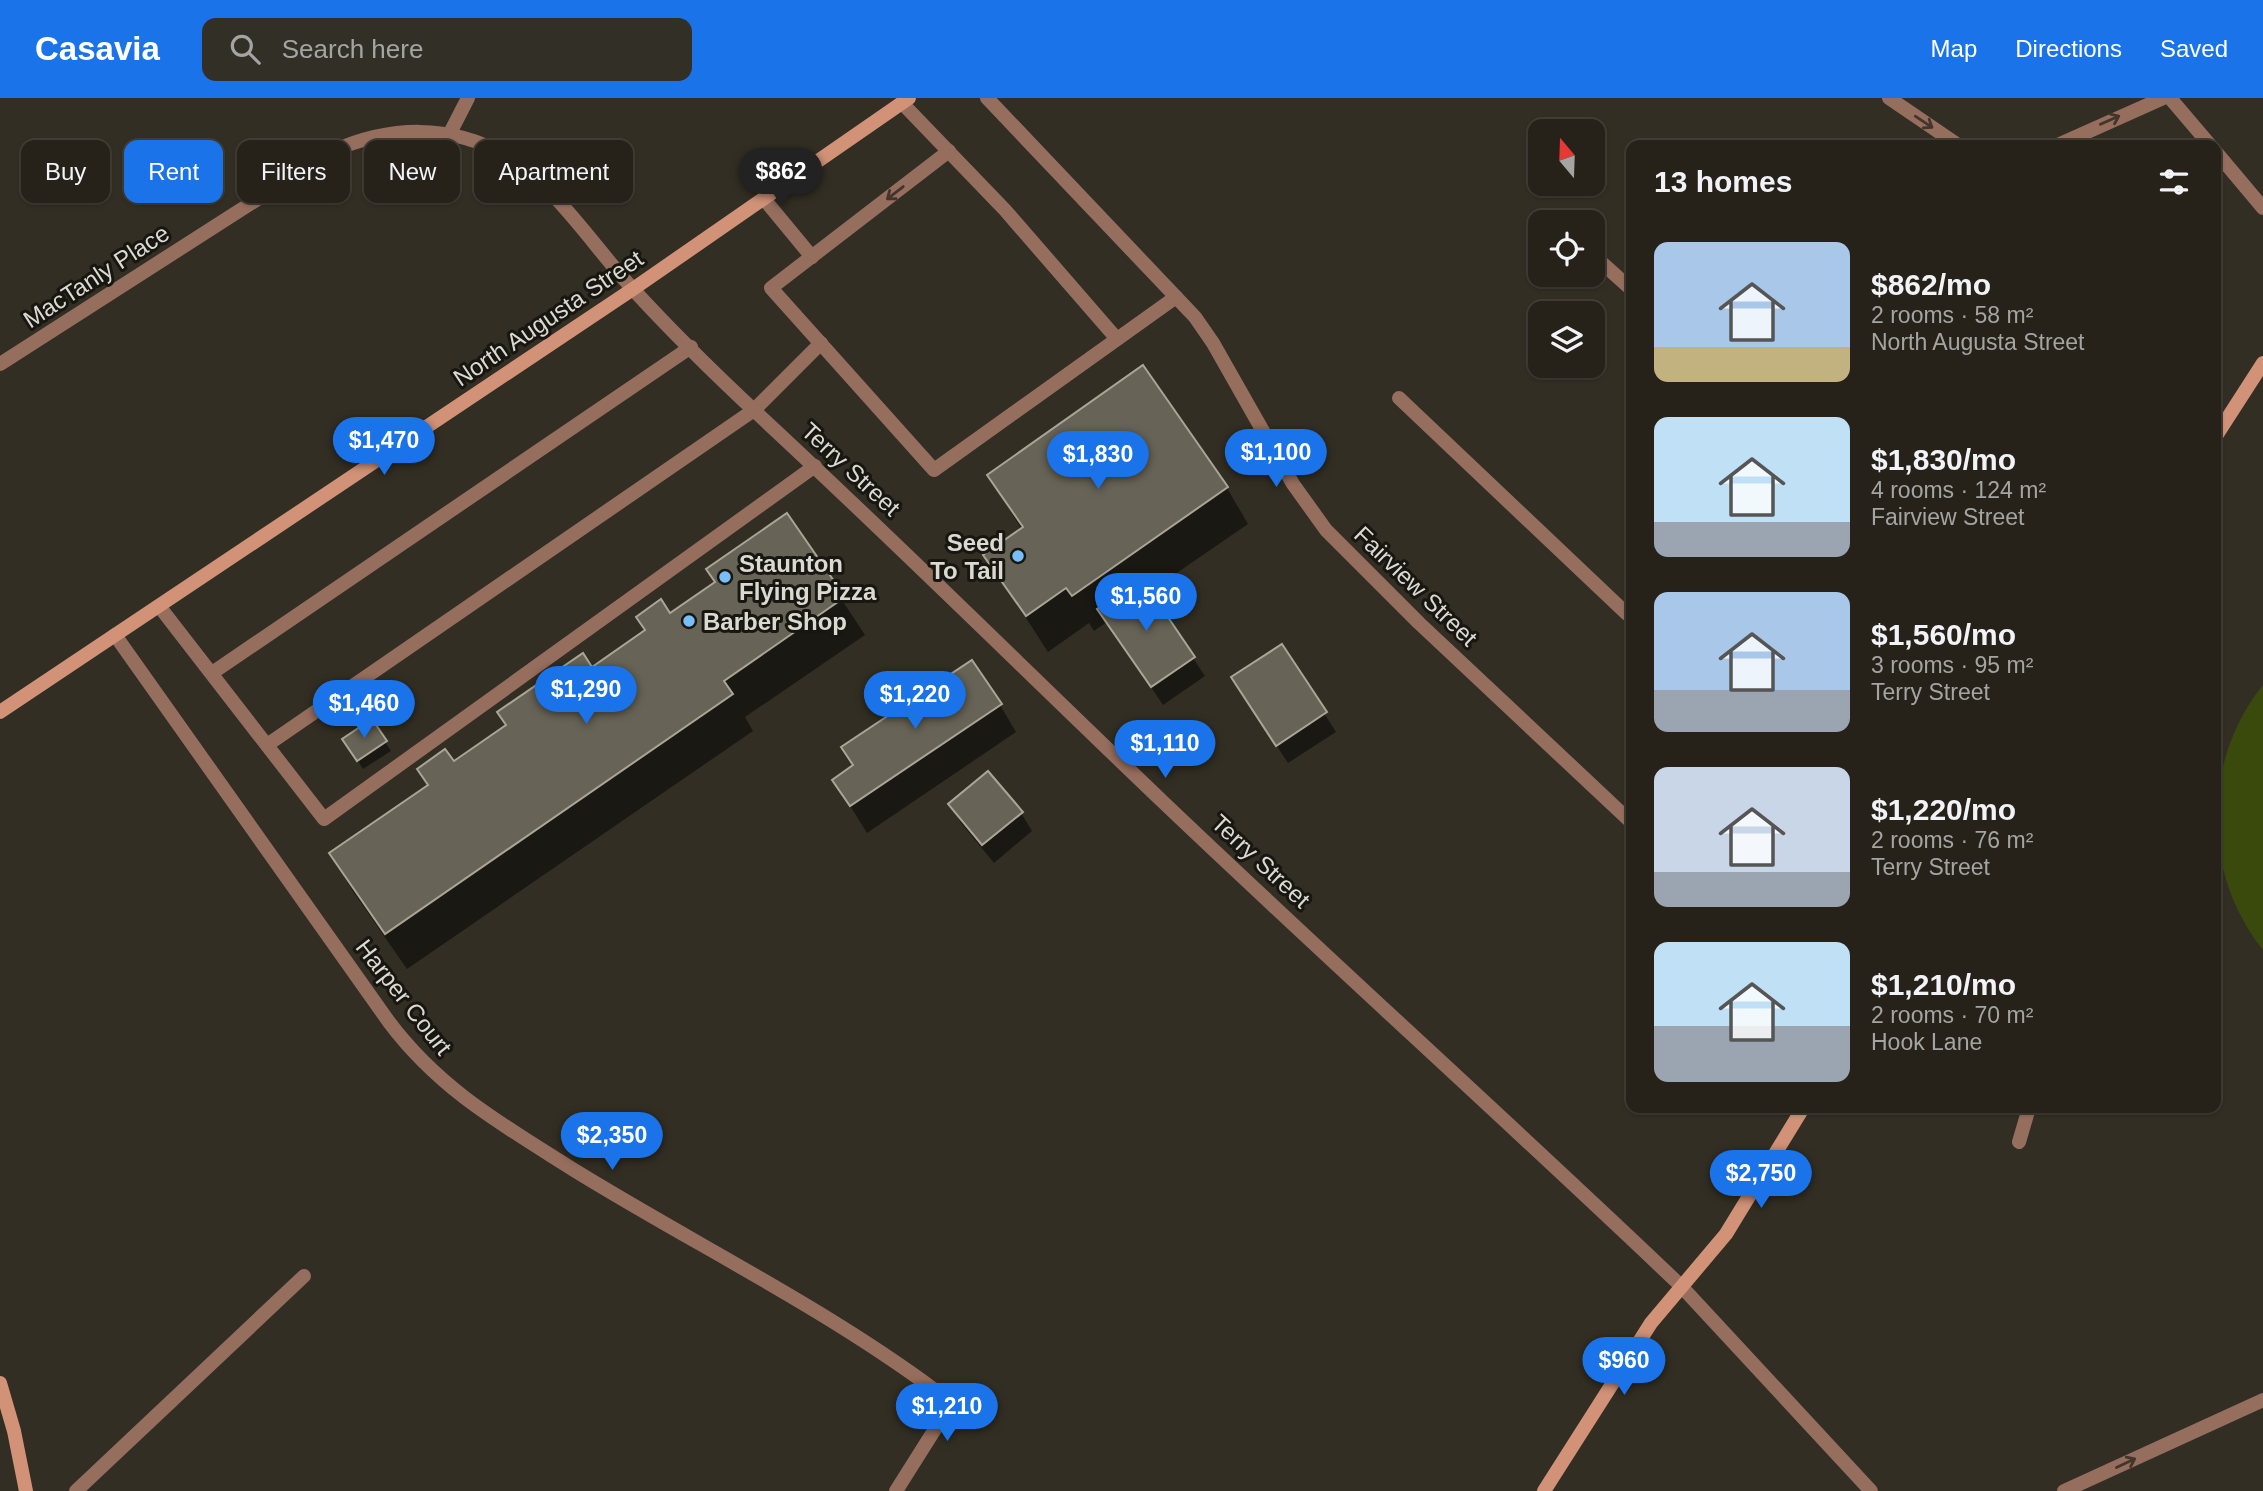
<!DOCTYPE html>
<meta charset="utf-8">
<style>
:root{--surface:#26221a;--page:#322f27;--text:#f1f3f6;--muted:#a4a4a2;--line:#423f39;--accent:#1a73e8}
body{margin:0;font-family:Helvetica,sans-serif;background:var(--page);color:var(--text);height:100vh;display:flex;flex-direction:column;font-size:26px;white-space:nowrap}
*{box-sizing:border-box;margin:0}
p{font-size:23px;color:var(--muted)}
.icon{flex:none;width:38px;height:38px;fill:none;stroke:currentColor;stroke-width:2;stroke-linecap:round;stroke-linejoin:round}
.map{position:relative;flex:1;overflow:hidden}
.details{position:absolute;left:1626px;top:42px;width:595px;height:973px;display:flex;flex-direction:column;background:var(--surface);border-radius:14px;box-shadow:0 2px 5px #0004,0 0 0 2px var(--line)}
.details>*{flex:none}
.top-card{position:absolute;left:21px;top:42px;width:665px;height:63px;display:flex;gap:14px}
.needle{width:46px;rotate:341deg}
.fabs{position:absolute;left:1528px;top:21px;display:grid;gap:14px}
.fabs a{display:grid;place-items:center;width:77px;height:77px;border-radius:14px;background:var(--surface);box-shadow:0 2px 5px #0004,0 0 0 2px var(--line);font-size:35px}
.price{position:absolute;translate:-50% -60px;padding:0 16px;border-radius:24px;background:var(--accent);color:#fff;font-size:23px;line-height:46px;filter:drop-shadow(0 2px 4px #0008)}
.price::after{content:'';position:absolute;left:50%;top:42px;width:21px;height:16px;margin-left:-10px;background:inherit;clip-path:polygon(0 0,100% 0,50% 100%)}
.price.active{background:#222;color:#fff}
ul{padding:0;list-style:none}
li{display:flex;align-items:center;gap:21px;height:175px;padding:0 28px}
li span{display:grid;place-items:center;flex:none;width:196px;height:140px;border-radius:14px;color:#555}
li>.icon{margin-inline-start:auto}
span .icon{width:84px;height:84px;fill:#fffc;stroke-width:1}
li b{font-size:30px}
h2{display:flex;justify-content:space-between;align-items:center;height:84px;padding:0 28px;font-size:30px}
.pill{padding:0 24px;border-radius:14px;background:var(--surface);box-shadow:0 2px 5px #0004,0 0 0 2px var(--line);font-size:24px;line-height:63px}
.pill.active{background:var(--accent);color:#fff}
header{display:flex;align-items:center;gap:42px;box-sizing:border-box;height:98px;padding:0 35px;background:var(--accent);color:#fff}
header strong{font-size:33px}
nav{display:flex;gap:38px;margin-inline-start:auto;font-size:24px}
.search{width:490px;height:63px;background:var(--page);display:flex;align-items:center;gap:18px;box-sizing:border-box;padding:0 24px;border-radius:14px;color:var(--muted);font-size:26px}
.map>svg:first-child{display:block}
.green{fill:#3a4a0d}
.shadow{fill:#0007}
.building{fill:#676356;stroke:#aaa597;stroke-width:2}
.lines{fill:none;stroke-linecap:round;stroke-linejoin:round}
.lane{stroke:#966e5e;stroke-width:14}
.street{stroke:#966e5e;stroke-width:14}
.secondary{stroke:#d19278;stroke-width:14}
.oneway{stroke:#44352c}
.poi-dot{fill:#78bff8;stroke:#181611;stroke-width:2.5}
.labels{text-anchor:middle;dominant-baseline:central;stroke-width:6;stroke-linejoin:round;paint-order:stroke}
.street-label{font-size:24px;fill:#dbd9d2;stroke:#181611}
.poi-label{font-size:24px;font-weight:bold;fill:#dbd9d2;stroke:#181611;text-anchor:start}
</style>
<header>
<strong>Casavia</strong>
<div class="search"><svg class="icon" aria-label="search" viewBox="0 0 24 24"><circle cx="10" cy="10" r="6"/><path d="M15 15l6 6"/></svg>Search here</div>
<nav><a>Map</a><a>Directions</a><a>Saved</a></nav>
</header>
<div class="map">
<svg width="2263" height="1393" viewBox="0 0 2263 1393">
<rect width="100%" height="100%" fill="#322e23"/>
<!-- green -->
<path class="green" d="M2263 587V852C2202 776 2201 664 2263 587Z"/>
<!-- shadow -->
<g class="shadow">
<path d="M989 378 1227 390 1248 426 1149 494 1205 578 1163 607 1107 524 1094 533 1089 525 1048 554 986 458 1022 432Z"/>
<path d="M786 417 865 537 745 619 753 633 407 871 352 792 331 756 429 688 453 666 646 533 638 520 670 517 716 485Z"/>
<path d="M1281 548 1336 634 1288 665 1244 598Z"/>
<path d="M1000 607 1016 634 867 735 834 682 854 669Z"/>
<path d="M372 624 391 653 363 671 350 650Z"/>
<path d="M950 706 1021 715 1032 733 994 765 961 725Z"/>
</g>
<!-- building -->
<g class="building">
<path d="M1143 267 1228 389 1072 498 1066 490 1026 518 983 457 1023 429 987 377Z"/>
<path d="M787 415 845 499 724 583 733 596 385 836 329 755 428 687 417 671 445 651 454 663 506 627 497 614 583 555 592 569 645 532 636 519 661 501 670 515 715 484 706 471Z"/>
<path d="M1142 481 1195 559 1151 589 1097 511Z"/>
<path d="M1282 546 1327 614 1276 648 1231 579Z"/>
<path d="M972 562 1002 606 850 708 832 682 853 667 841 649Z"/>
<path d="M372 621 387 643 357 663 342 641Z"/>
<path d="M988 673 1023 714 982 747 948 706Z"/>
</g>
<g class="lines">
<!-- lane -->
<g class="lane">
<path d="M1889 0 1958 47"/>
<path d="M2170 0 2210 47"/>
<path d="M902 5 1005 112 1117 241"/>
<path d="M449 37 468 0"/>
<path d="M2058 47 2163 0"/>
<path d="M949 53 771 190 934 372 1176 199"/>
<path d="M2216 54 2263 110"/>
<path d="M764 101 812 159"/>
<path d="M1592 156 1631 191"/>
<path d="M1399 300 1627 516 1631 512"/>
<path d="M159 508 324 721 815 368"/>
<path d="M212 575 691 249"/>
<path d="M267 647 754 312 821 245"/>
<path d="M2019 1044 2029 1010"/>
<path d="M1681 1188 1871 1393"/>
<path d="M76 1393 304 1178"/>
<path d="M2064 1393 2263 1302"/>
</g>
<!-- street -->
<g class="street">
<path d="M987 0 1195 219 1213 245 1293 386 1326 432 1419 525 1631 724"/>
<path d="M0 266 331 54C388 28 451 25 506 58 556 89 592 146 631 189 672 234 716 277 760 318 896 444 1028 575 1162 703 1333 866 1509 1024 1681 1188"/>
<path d="M115 537 389 924C440 992 503 1027 574 1072 694 1146 823 1209 936 1293L943 1307 942 1320 896 1393"/>
</g>
<!-- secondary -->
<g class="secondary">
<path d="M2216 338 2263 265"/>
<path d="M0 614 633 191 909 0"/>
<path d="M0 1285 14 1333 26 1393"/>
<path d="M1544 1393 1651 1225 1726 1136 1803 1010"/>
</g>
</g>
<!-- one-way arrows -->
<defs><path id="oneway-shaft" d="M-6 0H5M1.5-3L5.5 0L1.5 3" fill="none" stroke-width="1.6" stroke-linecap="round" stroke-linejoin="round" transform="scale(1.75)"/></defs>
<g class="oneway">
<use href="#oneway-shaft" transform="translate(2110 22) rotate(-24)"/>
<use href="#oneway-shaft" transform="translate(1924 24) rotate(34)"/>
<use href="#oneway-shaft" transform="translate(895 95) rotate(142)"/>
<use href="#oneway-shaft" transform="translate(2126 1365) rotate(-25)"/>
</g>
<!-- markers -->
<g class="poi-dot">
<circle cx="1018" cy="458" r="7"/>
<circle cx="725" cy="479" r="7"/>
<circle cx="689" cy="523" r="7"/>
</g>
<g class="labels">
<!-- street labels -->
<g class="street-label">
<text transform="translate(96 178) rotate(-33)">MacTanly Place</text>
<text transform="translate(548 220) rotate(-34)">North Augusta Street</text>
<text transform="translate(851 371) rotate(43)">Terry Street</text>
<text transform="translate(1416 488) rotate(44)">Fairview Street</text>
<text transform="translate(1261 763) rotate(43)">Terry Street</text>
<text transform="translate(404 899) rotate(52)">Harper Court</text>
</g>
<!-- poi labels -->
<g class="poi-label">
<text x="1004" y="444" text-anchor="end">Seed<tspan x="1004" dy="28">To Tail</tspan></text>
<text x="739" y="465">Staunton<tspan x="739" dy="28">Flying Pizza</tspan></text>
<text x="703" y="523">Barber Shop</text>
</g>
</g>
</svg>
<div class="fabs">
<a><svg class="needle" viewBox="-14 -14 28 28"><path d="M0-13l5 13h-10z" fill="#e53935"/><path d="M0 13l5-13h-10z" fill="#a4a4a2"/></svg></a>
<a><svg class="icon" aria-label="locate" viewBox="0 0 24 24"><circle cx="12" cy="12" r="6"/><path d="M12 2v4M12 18v4M2 12h4M18 12h4"/></svg></a>
<a><svg class="icon" aria-label="layers" viewBox="0 0 24 24"><path d="M12 4l9 5-9 5-9-5zM3 14l9 5 9-5"/></svg></a>
</div>
<b class="price active" style="left:781px;top:110px">$862</b>
<b class="price" style="left:384px;top:379px">$1,470</b>
<b class="price" style="left:1276px;top:391px">$1,100</b>
<b class="price" style="left:1098px;top:393px">$1,830</b>
<b class="price" style="left:1146px;top:535px">$1,560</b>
<b class="price" style="left:586px;top:628px">$1,290</b>
<b class="price" style="left:915px;top:633px">$1,220</b>
<b class="price" style="left:364px;top:642px">$1,460</b>
<b class="price" style="left:1165px;top:682px">$1,110</b>
<b class="price" style="left:612px;top:1074px">$2,350</b>
<b class="price" style="left:1761px;top:1112px">$2,750</b>
<b class="price" style="left:1624px;top:1299px">$960</b>
<b class="price" style="left:947px;top:1345px">$1,210</b>
<div class="top-card">
<a class="pill">Buy</a>
<a class="pill active">Rent</a>
<a class="pill">Filters</a>
<a class="pill">New</a>
<a class="pill">Apartment</a>
</div>
<section class="details">
<h2>13 homes<svg class="icon" aria-label="filters" viewBox="0 0 24 24"><path d="M4 7h16M4 17h16"/><circle cx="9" cy="7" r="2"/><circle cx="15" cy="17" r="2"/></svg></h2>
<ul>
<li><span style="background:linear-gradient(#a9c7e8 75%,#c2b280 0)"><svg class="icon" aria-label="home" viewBox="0 0 24 24"><path d="M3 11l9-7 9 7M6 9v11h12V9"/></svg></span><div><b>$862/mo</b><p>2 rooms · 58 m²</p><p>North Augusta Street</p></div></li>
<li><span style="background:linear-gradient(#bfe0f5 75%,#9aa5b1 0)"><svg class="icon" aria-label="home" viewBox="0 0 24 24"><path d="M3 11l9-7 9 7M6 9v11h12V9"/></svg></span><div><b>$1,830/mo</b><p>4 rooms · 124 m²</p><p>Fairview Street</p></div></li>
<li><span style="background:linear-gradient(#a9c7e8 70%,#9aa5b1 0)"><svg class="icon" aria-label="home" viewBox="0 0 24 24"><path d="M3 11l9-7 9 7M6 9v11h12V9"/></svg></span><div><b>$1,560/mo</b><p>3 rooms · 95 m²</p><p>Terry Street</p></div></li>
<li><span style="background:linear-gradient(#c9d6e8 75%,#9aa5b1 0)"><svg class="icon" aria-label="home" viewBox="0 0 24 24"><path d="M3 11l9-7 9 7M6 9v11h12V9"/></svg></span><div><b>$1,220/mo</b><p>2 rooms · 76 m²</p><p>Terry Street</p></div></li>
<li><span style="background:linear-gradient(#bfe0f5 60%,#9aa5b1 0)"><svg class="icon" aria-label="home" viewBox="0 0 24 24"><path d="M3 11l9-7 9 7M6 9v11h12V9"/></svg></span><div><b>$1,210/mo</b><p>2 rooms · 70 m²</p><p>Hook Lane</p></div></li>
</ul>
</section>
</div>
